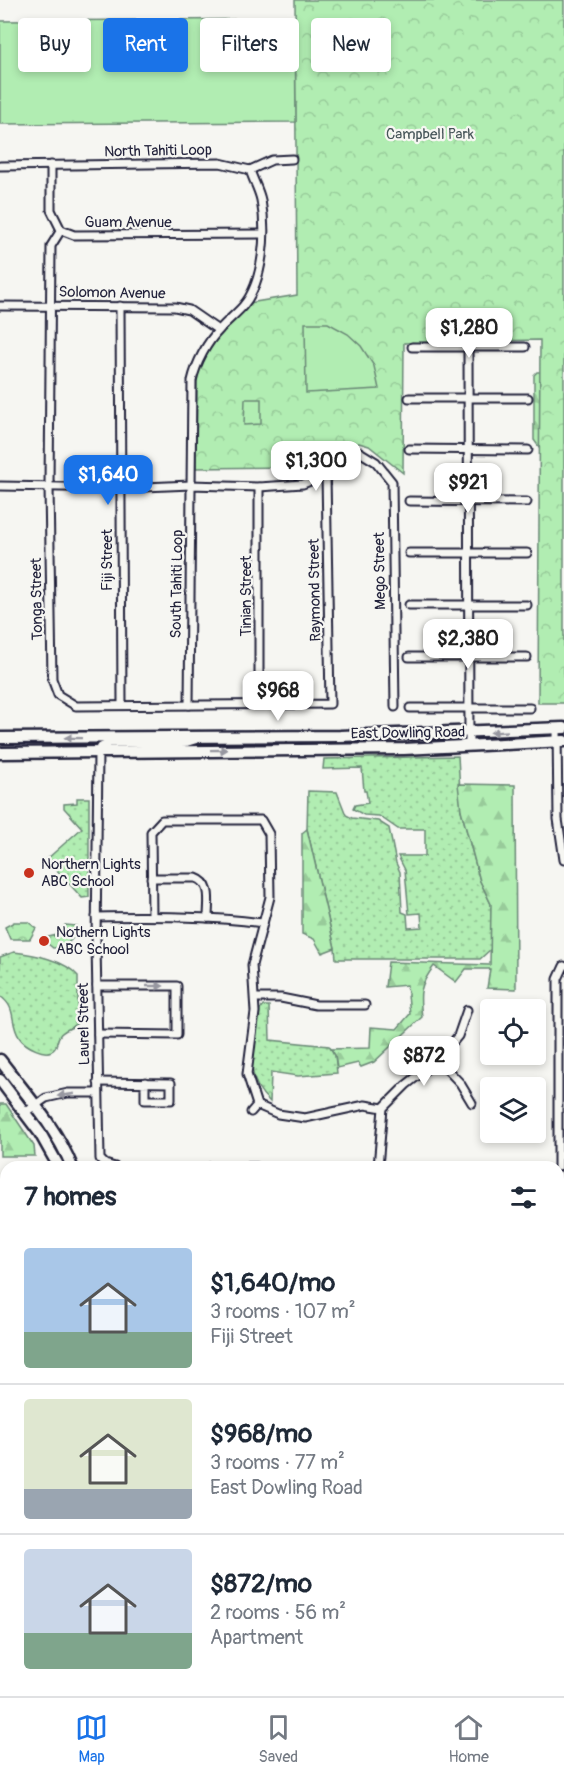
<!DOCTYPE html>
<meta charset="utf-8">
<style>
:root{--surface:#fff;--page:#f2f2f3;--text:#1f2937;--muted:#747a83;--line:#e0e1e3;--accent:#1a73e8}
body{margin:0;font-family:Pangolin,sans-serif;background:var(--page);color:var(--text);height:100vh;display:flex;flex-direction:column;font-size:22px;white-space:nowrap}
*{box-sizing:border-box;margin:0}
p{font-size:20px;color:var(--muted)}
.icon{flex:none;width:33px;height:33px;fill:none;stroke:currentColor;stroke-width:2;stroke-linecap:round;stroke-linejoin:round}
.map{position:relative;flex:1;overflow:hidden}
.drawer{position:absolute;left:0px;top:1161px;width:564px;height:536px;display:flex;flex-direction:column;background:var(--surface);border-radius:18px 18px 0 0;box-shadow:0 3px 9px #0003}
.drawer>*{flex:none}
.guide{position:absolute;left:18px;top:18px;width:528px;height:54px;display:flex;gap:12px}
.buttons{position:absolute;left:480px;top:999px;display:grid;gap:12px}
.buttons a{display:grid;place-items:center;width:66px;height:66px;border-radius:6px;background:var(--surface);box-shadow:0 3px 9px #0003;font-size:30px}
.price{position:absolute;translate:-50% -51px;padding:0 14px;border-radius:12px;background:#fff;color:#222;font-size:20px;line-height:39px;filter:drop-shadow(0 2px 3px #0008)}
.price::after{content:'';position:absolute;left:50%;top:36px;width:18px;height:14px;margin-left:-9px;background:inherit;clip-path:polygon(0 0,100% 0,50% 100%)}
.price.active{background:var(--accent);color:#fff}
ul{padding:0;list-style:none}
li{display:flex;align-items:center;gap:18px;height:150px;padding:0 24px}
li+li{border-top:2px solid var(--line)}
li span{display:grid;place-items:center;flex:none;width:168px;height:120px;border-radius:6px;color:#555}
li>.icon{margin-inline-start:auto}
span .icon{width:72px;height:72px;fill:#fffc;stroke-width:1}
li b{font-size:26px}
h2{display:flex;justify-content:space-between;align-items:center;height:72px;padding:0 24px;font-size:26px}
.tag{padding:0 21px;border-radius:6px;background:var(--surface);box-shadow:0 3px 9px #0003;font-size:21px;line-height:54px}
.tag.active{background:var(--accent);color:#fff}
.tabs{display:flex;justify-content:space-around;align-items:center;height:84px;border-top:2px solid var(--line);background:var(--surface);font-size:16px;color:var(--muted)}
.tabs a{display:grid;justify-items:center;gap:3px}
.tabs .active{color:var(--accent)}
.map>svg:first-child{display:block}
.grass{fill:url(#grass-dots);stroke:#6a8876;stroke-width:1.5}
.forest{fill:url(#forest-firs);stroke:#6a8876;stroke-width:1.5}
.park{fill:url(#park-crowns);stroke:#6a8876;stroke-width:1.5}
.pitch{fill:#b1edb2;stroke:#6a8876;stroke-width:1.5}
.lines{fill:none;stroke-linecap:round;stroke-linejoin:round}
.stream{stroke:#5c89a0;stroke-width:2}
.minor-casing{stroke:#22223b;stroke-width:11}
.tertiary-casing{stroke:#22223b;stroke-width:14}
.secondary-casing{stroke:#22223b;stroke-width:15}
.minor{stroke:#f6f6f2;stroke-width:7}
.tertiary{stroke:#f6f6f2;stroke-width:9}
.secondary{stroke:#f6f6f2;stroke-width:10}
.oneway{fill:#9797a0}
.poi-dot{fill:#c8321e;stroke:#f6f6f2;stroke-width:2}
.labels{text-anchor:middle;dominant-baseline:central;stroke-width:4.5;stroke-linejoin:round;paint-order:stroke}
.park-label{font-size:15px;fill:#465559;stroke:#f6f6f2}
.street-label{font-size:15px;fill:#22223b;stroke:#f6f6f2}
.poi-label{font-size:15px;fill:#22223b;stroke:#f6f6f2;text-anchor:start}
</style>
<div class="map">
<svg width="564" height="1696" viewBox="0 0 564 1696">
<defs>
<pattern id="grass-dots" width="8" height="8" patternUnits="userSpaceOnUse" patternTransform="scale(1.5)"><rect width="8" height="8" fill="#b1edb2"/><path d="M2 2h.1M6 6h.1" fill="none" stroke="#98cb9a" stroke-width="1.8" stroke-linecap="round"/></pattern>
<pattern id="forest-firs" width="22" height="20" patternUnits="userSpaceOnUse" patternTransform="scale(1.5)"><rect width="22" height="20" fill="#b1edb2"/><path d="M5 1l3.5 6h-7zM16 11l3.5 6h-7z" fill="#98cb9a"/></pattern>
<pattern id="park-crowns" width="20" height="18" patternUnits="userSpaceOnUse" patternTransform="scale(1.5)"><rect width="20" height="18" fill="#b1edb2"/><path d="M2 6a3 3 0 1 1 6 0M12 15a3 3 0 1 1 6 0" fill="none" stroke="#98cb9a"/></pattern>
</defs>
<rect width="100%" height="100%" fill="#f6f6f2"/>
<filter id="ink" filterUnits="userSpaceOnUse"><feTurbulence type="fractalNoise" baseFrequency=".0167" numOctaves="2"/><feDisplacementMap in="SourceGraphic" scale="12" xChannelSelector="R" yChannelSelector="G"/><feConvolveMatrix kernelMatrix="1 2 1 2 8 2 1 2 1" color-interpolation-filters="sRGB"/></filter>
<g filter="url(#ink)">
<!-- grass -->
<g class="grass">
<path d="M458 756 461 810 480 881 491 904V949L480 959H336L335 948 307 829 308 791 337 792 346 815 352 818 378 821 389 828 396 863 400 872 402 912 407 914 408 928 422 927 421 913 409 914 405 870 398 856H425V829H398L379 816 364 815 353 809 355 805 368 803 366 791H364L362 768 323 769 324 759Z"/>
<path d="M77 798H89V897L82 898 47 859 82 828 64 808V804L77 803Z"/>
<path d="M14 952C33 954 65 960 78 976V1022C73 1029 64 1029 60 1035 57 1039 57 1045 55 1048 47 1059 24 1045 19 1037 9 1021 18 1009 0 996V957Z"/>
<path d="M263 1006H269L270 1040 329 1046 335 1055 337 1073 298 1076 271 1072 270 1102C239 1073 257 1047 260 1010Z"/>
</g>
<!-- forest -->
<g class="forest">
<path d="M537 372H551L544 454 534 440V375Z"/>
<path d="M458 784 515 785 516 989 487 988 490 969H466L456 982 434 966C419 986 419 993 422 1017L374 1062 361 1067 358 1063 337 1068 335 1055 331 1049 370 1048 371 1027 397 1029 410 1014 407 985 385 987 388 962 490 965 491 904 480 881 461 810Z"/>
<path d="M307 829 335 948 322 953 314 939 302 934V833Z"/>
<path d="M0 1104H6L34 1146 35 1156H0Z"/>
<path d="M0 1319 6 1322V1386H0Z"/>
<rect x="0" y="1480" width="6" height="39"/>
<path d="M558 1594H564V1696H514V1691L558 1690Z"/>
<path d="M251 1691H309V1696H250Z"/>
</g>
<!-- park -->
<g class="park">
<path d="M295 0H564V703H538L540 340 404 343 403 473 369 446 359 443C344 450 328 474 309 472 305 472 300 469 296 467L196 468 197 374 218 333 249 303 297 295Z"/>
<path d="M14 922H28L36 928 30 939H10L5 927Z"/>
<path d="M65 925 76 926V934C69 943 65 947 53 948L48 944V937L57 935Z"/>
</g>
<!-- pitch -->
<g class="pitch">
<path d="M295 19 296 122 0 124V21Z"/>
<path d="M305 323H328L348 334 361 346 374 366 379 389 306 393Z"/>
<path d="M245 399H261V424L244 425Z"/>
</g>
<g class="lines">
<!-- stream -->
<g class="stream">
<path d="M558 1355 564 1353"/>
<path d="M0 1358 6 1360"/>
<path d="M0 1493 6 1497"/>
<path d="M204 1690 205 1696"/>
</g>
<defs>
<g id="minor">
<path d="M51 165V210L61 230 74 235 263 234"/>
<path d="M0 166 220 163 250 170C253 180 259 190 261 200 267 232 264 281 243 306 236 314 227 321 220 329 207 342 196 363 192 381L189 705"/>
<path d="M250 170 272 160 292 159"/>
<path d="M61 230 51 246 49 487 52 679 58 695 76 706 330 704 326 475"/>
<path d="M0 306 175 307 189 310 218 330"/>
<path d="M120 306 122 705"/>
<path d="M412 347H525"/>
<path d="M468 347 469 746"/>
<path d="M409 398H528"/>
<path d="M409 449 528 450"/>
<path d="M0 486 121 488 191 485 259 487 303 484 326 475 358 451 376 462 392 482 395 707"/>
<path d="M409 501 527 502"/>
<path d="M409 553H527"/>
<path d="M409 605H527"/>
<path d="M409 657H527"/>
<path d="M259 704V487"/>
<path d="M410 708H530"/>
<path d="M557 729 558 819 564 860"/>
<path d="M151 878H196C213 884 208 902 208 918"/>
<path d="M152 916 151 832 162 820H261L269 834 270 897 252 965 255 1012 247 1074 257 1105 278 1114 305 1118 365 1105 383 1108"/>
<path d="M96 917C152 916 208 916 263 923"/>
<path d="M97 986H177V1035L98 1034"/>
<path d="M255 998H281L316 1005H365"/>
<path d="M438 1060 460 1083 472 1103"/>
<path d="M98 1082 171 1083V1100H145V1082"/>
<path d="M26 1112 46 1098 68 1093H98"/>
<path d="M251 1112 257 1105"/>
<path d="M115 1167 105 1164 100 1159 96 944 98 752 101 747 110 743 177 744 185 743 198 739"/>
<path d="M210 1167H257"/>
<path d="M378 1167 383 1108 406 1085 438 1060 458 1036 467 1010"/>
<path d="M558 1167V979L564 966"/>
<path d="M558 1231 564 1292"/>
<path d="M362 1690V1696"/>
<path d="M462 1690V1696"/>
<path d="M148 1696V1690"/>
</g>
<g id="tertiary">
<path d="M0 1585H6"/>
<path d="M558 1585 564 1584"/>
</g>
<g id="secondary">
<path d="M0 738 340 736 564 728"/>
<path d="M0 753 404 749 564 741"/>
<path d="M0 1060C26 1094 56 1127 72 1167"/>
<path d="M0 1080 40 1133 59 1167"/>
<path d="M94 1696V1690"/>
<path d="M105 1696V1690"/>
</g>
</defs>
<!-- minor casing -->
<use href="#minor" class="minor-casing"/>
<!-- tertiary casing -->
<use href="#tertiary" class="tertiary-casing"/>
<!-- secondary casing -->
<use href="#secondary" class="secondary-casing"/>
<!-- minor -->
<use href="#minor" class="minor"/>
<!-- tertiary -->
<use href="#tertiary" class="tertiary"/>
<!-- secondary -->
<use href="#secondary" class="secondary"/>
</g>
<!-- one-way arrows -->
<defs><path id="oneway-solid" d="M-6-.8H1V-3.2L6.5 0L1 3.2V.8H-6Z" transform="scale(1.5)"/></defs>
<g class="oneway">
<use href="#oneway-solid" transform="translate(499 732) rotate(177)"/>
<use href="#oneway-solid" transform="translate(73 738) rotate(-179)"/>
<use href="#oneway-solid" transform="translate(219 750) rotate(-1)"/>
<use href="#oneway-solid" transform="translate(155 986)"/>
<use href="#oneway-solid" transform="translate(66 1095) rotate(172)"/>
</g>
</g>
<!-- markers -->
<g class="poi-dot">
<circle cx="29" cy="873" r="6"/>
<circle cx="44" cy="941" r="6"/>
</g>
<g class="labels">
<!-- park labels -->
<g class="park-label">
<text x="430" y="134">Campbell Park</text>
</g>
<!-- street labels -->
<g class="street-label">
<text transform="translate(158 151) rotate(-1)">North Tahiti Loop</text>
<text x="128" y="222">Guam Avenue</text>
<text transform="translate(112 293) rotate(1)">Solomon Avenue</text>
<text transform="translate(107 560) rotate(-90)">Fiji Street</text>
<text transform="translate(380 571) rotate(-91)">Mego Street</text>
<text transform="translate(177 584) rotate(-89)">South Tahiti Loop</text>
<text transform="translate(315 590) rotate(-91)">Raymond Street</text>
<text transform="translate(246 596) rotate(-90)">Tinian Street</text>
<text transform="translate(37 599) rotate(-91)">Tonga Street</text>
<text transform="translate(408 733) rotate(-1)">East Dowling Road</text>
<text transform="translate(84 1024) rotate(-91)">Laurel Street</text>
</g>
<!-- poi labels -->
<g class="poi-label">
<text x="41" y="864">Northern Lights<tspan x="41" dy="17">ABC School</tspan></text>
<text x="56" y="932">Nothern Lights<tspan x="56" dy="17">ABC School</tspan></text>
</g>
</g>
</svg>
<div class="buttons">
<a><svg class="icon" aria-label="locate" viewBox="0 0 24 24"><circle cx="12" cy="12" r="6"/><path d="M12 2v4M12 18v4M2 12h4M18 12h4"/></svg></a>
<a><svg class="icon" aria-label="layers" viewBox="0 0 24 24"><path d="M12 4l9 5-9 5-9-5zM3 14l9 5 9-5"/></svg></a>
</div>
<b class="price" style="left:469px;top:359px">$1,280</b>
<b class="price" style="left:316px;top:492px">$1,300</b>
<b class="price active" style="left:108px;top:506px">$1,640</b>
<b class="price" style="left:468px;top:514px">$921</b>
<b class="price" style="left:468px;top:670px">$2,380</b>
<b class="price" style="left:278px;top:722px">$968</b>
<b class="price" style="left:424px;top:1087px">$872</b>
<div class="guide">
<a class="tag">Buy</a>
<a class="tag active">Rent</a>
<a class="tag">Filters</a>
<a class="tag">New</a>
</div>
<section class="drawer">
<h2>7 homes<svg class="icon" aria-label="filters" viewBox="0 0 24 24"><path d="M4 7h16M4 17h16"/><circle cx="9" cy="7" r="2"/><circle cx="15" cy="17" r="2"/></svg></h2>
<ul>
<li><span style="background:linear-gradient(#a9c7e8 70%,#7fa58c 0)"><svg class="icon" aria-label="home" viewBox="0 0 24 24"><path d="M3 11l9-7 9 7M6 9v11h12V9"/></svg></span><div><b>$1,640/mo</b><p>3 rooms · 107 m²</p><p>Fiji Street</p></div></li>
<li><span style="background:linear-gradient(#dfe7d0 75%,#9aa5b1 0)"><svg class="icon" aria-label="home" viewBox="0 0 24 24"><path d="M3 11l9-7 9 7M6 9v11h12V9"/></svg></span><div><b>$968/mo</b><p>3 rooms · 77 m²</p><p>East Dowling Road</p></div></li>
<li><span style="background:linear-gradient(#c9d6e8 70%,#7fa58c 0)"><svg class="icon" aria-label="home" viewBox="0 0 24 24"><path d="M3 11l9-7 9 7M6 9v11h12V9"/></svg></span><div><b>$872/mo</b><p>2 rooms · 56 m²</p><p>Apartment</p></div></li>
</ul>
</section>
</div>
<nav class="tabs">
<a class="active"><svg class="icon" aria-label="map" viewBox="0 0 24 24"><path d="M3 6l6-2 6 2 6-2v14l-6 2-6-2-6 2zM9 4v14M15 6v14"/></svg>Map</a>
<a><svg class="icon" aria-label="saved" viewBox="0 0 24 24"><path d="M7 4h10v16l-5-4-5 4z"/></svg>Saved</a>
<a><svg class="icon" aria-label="home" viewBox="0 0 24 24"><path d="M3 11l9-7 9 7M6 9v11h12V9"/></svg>Home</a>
</nav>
